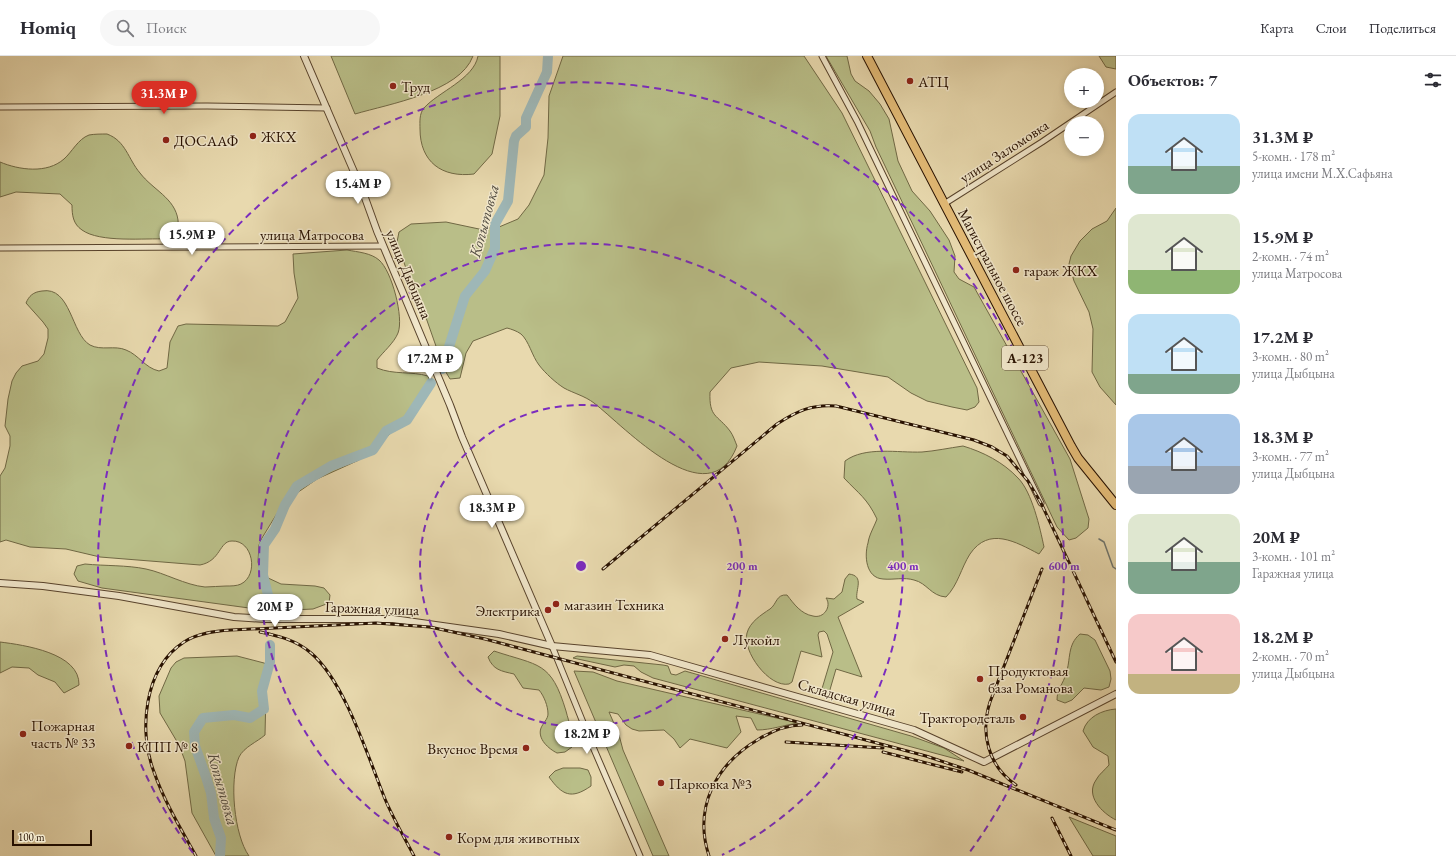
<!DOCTYPE html>
<html lang="ru">
<meta charset="utf-8">
<style>
:root{--surface:#fff;--page:#f7f7f7;--text:#2b2b33;--muted:#7c7c81;--line:#e1e1e2;--accent:#d93025}
body{margin:0;font-family:"EB Garamond",serif;background:var(--page);color:var(--text);height:100vh;display:flex;flex-direction:column;font-size:15px;white-space:nowrap}
*{box-sizing:border-box;margin:0}
p{font-size:13px;color:var(--muted)}
.icon{flex:none;width:22px;height:22px;fill:none;stroke:currentColor;stroke-width:2;stroke-linecap:round;stroke-linejoin:round}
.map{position:relative;flex:1;overflow:hidden}
.drawer{display:flex;flex-direction:column;background:var(--surface);width:340px}
.drawer>*{flex:none}
.buttons{position:absolute;left:1064px;top:12px;display:grid;gap:8px}
.buttons a{display:grid;place-items:center;width:40px;height:40px;border-radius:50%;background:var(--surface);box-shadow:0 2px 6px #0003;font-size:20px}
.scale{position:absolute;left:12px;bottom:10px;width:80px;box-sizing:border-box;padding-left:4px;border:2px solid #281100;border-top:0;font-size:11px;line-height:14px;white-space:nowrap;color:#281100;-webkit-text-stroke:3px #f0e6ca;paint-order:stroke}
.price{position:absolute;translate:-50% -34px;padding:0 9px;border-radius:14px;background:#fff;color:#222;font-size:13px;line-height:26px;filter:drop-shadow(0 1px 2px #0008)}
.price::after{content:'';position:absolute;left:50%;top:24px;width:12px;height:9px;margin-left:-6px;background:inherit;clip-path:polygon(0 0,100% 0,50% 100%)}
.price.active{background:var(--accent);color:#fff}
ul{padding:0;list-style:none}
li{display:flex;align-items:center;gap:12px;height:100px;padding:0 12px}
li span{display:grid;place-items:center;flex:none;width:112px;height:80px;border-radius:12px;color:#555}
li>.icon{margin-inline-start:auto}
span .icon{width:48px;height:48px;fill:#fffc;stroke-width:1}
li b{font-size:17px}
h2{display:flex;justify-content:space-between;align-items:center;height:48px;padding:0 12px;font-size:17px}
header{display:flex;align-items:center;gap:24px;box-sizing:border-box;height:56px;padding:0 20px;background:var(--surface);border-bottom:1px solid var(--line)}
header strong{font-size:19px}
nav{display:flex;gap:22px;margin-inline-start:auto;font-size:14px}
.search{width:280px;height:36px;background:var(--page);display:flex;align-items:center;gap:10px;box-sizing:border-box;padding:0 14px;border-radius:22px;color:var(--muted);font-size:15px}
main{display:flex;flex:1;min-height:0}
.map>svg:first-child{display:block}
.green{fill:#b9be88;stroke:#706844}
.lines{fill:none;stroke-linecap:round;stroke-linejoin:round}
.stream{stroke:#6f756e;stroke-width:1.5}
.river{stroke:#9eb7b7;stroke-width:10}
.minor-casing{stroke:#58432c;stroke-width:7}
.tertiary-casing{stroke:#58432c;stroke-width:8}
.primary-casing{stroke:#281100;stroke-width:10}
.minor{stroke:#f0e6ca;stroke-width:5}
.tertiary{stroke:#f0e6ca;stroke-width:6}
.primary{stroke:#e4bc77;stroke-width:8}
.rail-casing{stroke:#281100;stroke-width:3}
.rail{stroke:#f0e6ca;stroke-width:1.5;stroke-dasharray:4.5;stroke-linecap:butt}
.ring{fill:none;stroke:#7b2cbf;stroke-width:2;stroke-dasharray:7 5}
.poi-dot{fill:#8f2418;stroke:#f0e6ca;stroke-width:1.5}
.labels{text-anchor:middle;dominant-baseline:central;stroke-width:3;stroke-linejoin:round;paint-order:stroke}
.shield{fill:#f0e6ca;stroke:#64513d;stroke-width:1}
.shield-label{font-size:14px;font-weight:bold;fill:#281100}
.poi-label{font-size:15px;fill:#281100;stroke:#f0e6ca;text-anchor:start}
.street-label{font-size:15px;fill:#281100;stroke:#f0e6ca}
.water-label{font-size:16px;font-style:italic;fill:#514b40;stroke:#f0e6ca}
.centre{fill:#7b2cbf;stroke:#f0e6ca;stroke-width:2}
.ring-label{font-size:12px;text-anchor:middle;font-weight:bold;fill:#7b2cbf;stroke:#f0e6ca;stroke-width:3;stroke-linejoin:round;paint-order:stroke}
</style>
<header>
<strong>Homiq</strong>
<div class="search"><svg class="icon" aria-label="search" viewBox="0 0 24 24"><circle cx="10" cy="10" r="6"/><path d="M15 15l6 6"/></svg>Поиск</div>
<nav><a>Карта</a><a>Слои</a><a>Поделиться</a></nav>
</header>
<main>
<div class="map">
<svg width="1116" height="800" viewBox="0 0 1116 800">
<rect width="100%" height="100%" fill="#e8d9ae"/>
<filter id="stains"><feTurbulence type="fractalNoise" baseFrequency=".005" numOctaves="4"/><feColorMatrix values="0 0 0 0 .2 0 0 0 0 .09 0 0 0 0 .02 0 0 0 .5 -.17"/></filter>
<radialGradient id="worn" r=".72"><stop offset=".6" stop-color="#630" stop-opacity="0"/><stop offset="1" stop-color="#630" stop-opacity=".3"/></radialGradient>
<!-- green -->
<g class="green">
<path d="M331 0H473C460 36 389 48 355 58Z"/>
<path d="M478 0H500V60L492 98 474 118C442 122 420 106 420 73 420 66 419 58 424 52 438 36 474 23 478 0Z"/>
<path d="M563 0H804L842 57 977 332 979 346 975 351 967 354 952 351 927 345 911 337 888 321 822 310 759 306 731 312 710 336C709 362 717 358 730 375 733 379 735 385 737 390 709 463 625 371 594 347 585 340 573 337 564 332 556 327 545 317 539 309 532 300 529 285 521 278 517 275 511 273 507 272L473 285 466 297 460 322 450 323 444 313 424 256 412 230 397 186 399 176 411 168 446 166 479 173 499 171 518 163 529 149 544 119 548 82 549 40Z"/>
<path d="M826 0H847L851 18 855 25 869 35 880 48 889 63 898 105 912 135 930 155 949 184 955 200 954 216 959 223 974 231 1070 403 1089 463 1088 472 1076 482 1069 484 1057 471 876 91 870 75Z"/>
<path d="M1099 0H1116V13L1106 11Z"/>
<path d="M107 78C126 85 128 103 140 117 153 134 175 142 178 164 179 174 176 178 167 183 145 182 100 187 82 174 73 168 72 159 72 149L60 138 16 136 0 141V106C19 114 47 118 64 103 72 96 78 83 89 79 94 78 102 78 107 78Z"/>
<path d="M1116 152V349L1100 331 1092 316 1093 273 1089 256 1074 225 1069 208 1071 200 1080 185 1092 173 1107 165Z"/>
<path d="M347 194C358 196 371 197 379 204 392 215 404 262 398 277 394 287 383 296 377 304V312C394 319 411 315 428 320L431 328 428 336 387 381 359 404 317 423 284 446 262 482 259 489 258 506 260 514 266 521 281 528 315 530 324 532 330 539 329 547 313 553 271 555 102 532 78 525 74 518 77 510 85 508C105 510 127 509 146 513 165 517 185 529 205 531 212 531 219 530 226 530 231 530 237 530 241 528 259 519 253 484 232 485 219 485 221 505 200 509L100 501 66 493 30 491 6 484 0 486V420L5 412 10 390V380L5 370 8 343 12 325 16 317 22 310 38 305 44 298 48 282V273L43 266 26 247C29 240 33 236 42 235 71 230 71 278 90 289 101 295 115 289 126 294 139 299 145 312 159 315L167 312 170 286 178 270 186 268 278 270 285 266 298 242 294 217 293 198Z"/>
<path d="M963 390C983 396 1003 406 1018 422 1032 436 1040 472 1044 491L1039 498C1016 486 989 470 970 498 961 512 958 529 946 541 931 540 927 527 914 524 904 521 894 524 883 523 866 522 864 500 868 487 869 479 874 471 877 463 867 442 859 438 844 422L845 405C865 390 898 397 922 396 935 395 949 392 963 390Z"/>
<path d="M849 518C865 520 855 534 857 543L864 546 838 561 862 621 836 613 829 637 821 636 833 596 827 578 824 575 819 576 818 579 822 601 801 595 792 626 789 628C769 632 742 595 747 577 750 566 761 559 770 553 777 548 776 538 787 539 794 548 801 558 813 560 824 563 832 550 826 542L834 543 842 536 845 523Z"/>
<path d="M1080 578 1088 579 1095 584 1110 615 1111 623 1109 631 1101 634 1084 632 1072 644 1065 647 1057 644C1057 633 1063 628 1066 618 1071 603 1067 589 1080 578Z"/>
<path d="M0 586C24 589 80 597 79 629L64 637 55 626 38 619 29 612 12 611 0 617Z"/>
<path d="M494 595C539 610 551 605 566 655 569 667 574 678 572 691L565 696 557 697C549 693 537 683 541 672 543 667 548 663 548 658 548 650 544 640 539 634L523 632 514 618C501 615 493 614 488 601Z"/>
<path d="M237 600 264 607 271 611 266 635 265 679C257 686 244 691 239 701 229 724 234 779 249 800H216L192 757 185 705 179 689 160 657 159 640 171 612 176 606 184 602Z"/>
<path d="M577 600 663 609 668 610 671 618 676 619 685 615 911 680 944 692 964 705 653 622 641 616 634 610 624 609 615 611 573 602Z"/>
<path d="M574 615 593 616 617 625 798 667C784 669 771 674 757 674L751 662 736 660 741 676 727 692 690 683 680 692 674 683 664 674 639 675 632 673 626 669 618 658 609 656 619 679 623 694 669 800H653Z"/>
<path d="M1116 653V764C1102 757 1085 740 1096 724 1099 718 1105 714 1109 709L1108 700 1093 691 1083 675C1087 661 1102 654 1116 653Z"/>
<path d="M563 712H580L588 714 591 721V730C571 744 562 739 549 721L555 715Z"/>
<path d="M1069 761 1116 780V800H1093Z"/>
</g>
<g class="lines">
<!-- stream -->
<path class="stream" d="M1099 483 1104 486 1113 511 1116 513"/>
<!-- river -->
<g class="river">
<path d="M442 313 465 240 485 215 495 192V168L508 145 514 85 516 80 526 71V62L547 16 548 0"/>
<path d="M273 559 263 519 264 489 275 473 285 449 297 430 331 410 373 394 386 375 407 364 431 327"/>
<path d="M220 800 221 782 214 762 211 737 206 721 195 690 194 676 203 662 234 659 250 662 264 653 262 635 270 606V589"/>
</g>
<defs>
<g id="minor">
<path d="M822 0 857 65 1041 447"/>
<path d="M0 51 207 50 327 52"/>
<path d="M944 148 1042 86 1116 36"/>
<path d="M0 192 383 190"/>
<path d="M552 590 593 691 640 800"/>
</g>
<g id="tertiary">
<path d="M304 0 364 139 377 175 450 349 462 381 552 590"/>
<path d="M0 527 43 530 119 540 234 561 266 563H393L499 578 552 590 650 599 914 674 984 706 1116 638"/>
</g>
<path id="primary" d="M867 0 1071 390 1078 402 1116 449"/>
</defs>
<!-- minor casing -->
<use href="#minor" class="minor-casing"/>
<!-- tertiary casing -->
<use href="#tertiary" class="tertiary-casing"/>
<!-- primary casing -->
<use href="#primary" class="primary-casing"/>
<!-- minor -->
<use href="#minor" class="minor"/>
<!-- tertiary -->
<use href="#tertiary" class="tertiary"/>
<!-- primary -->
<use href="#primary" class="primary"/>
<defs>
<g id="rail">
<path d="M603 513 777 368C797 355 812 348 836 350L974 384 992 391 1007 400 1028 425 1041 447 1116 606"/>
<path d="M260 576C279 580 296 584 311 597 345 626 368 701 385 743 393 762 404 781 414 800"/>
<path d="M786 686 883 692"/>
<path d="M883 696 962 716"/>
<path d="M1016 729C988 710 980 677 990 646L1042 513"/>
<path d="M1052 762 1071 800"/>
<path d="M196 800C181 773 164 745 154 716 138 675 144 612 184 586 198 577 215 575 231 574L376 567 430 571 485 583 926 700 968 714 1116 774"/>
<path d="M709 800C693 751 716 708 759 683 772 675 787 669 802 669"/>
</g>
</defs>
<!-- rail casing -->
<use href="#rail" class="rail-casing"/>
<!-- rail -->
<use href="#rail" class="rail"/>
</g>
<!-- distance rings -->
<g class="ring">
<circle cx="581" cy="510" r="161"/>
<path d="M440 799A322 322 0 1 1 722 799"/>
<path d="M193 797A483 483 0 1 1 969 797"/>
</g>
<!-- markers -->
<g class="poi-dot">
<circle cx="910" cy="25" r="4"/>
<circle cx="393" cy="30" r="4"/>
<circle cx="253" cy="80" r="4"/>
<circle cx="166" cy="84" r="4"/>
<circle cx="1016" cy="214" r="4"/>
<circle cx="556" cy="548" r="4"/>
<circle cx="548" cy="554" r="4"/>
<circle cx="725" cy="583" r="4"/>
<circle cx="980" cy="623" r="4"/>
<circle cx="1023" cy="661" r="4"/>
<circle cx="23" cy="678" r="4"/>
<circle cx="129" cy="690" r="4"/>
<circle cx="526" cy="692" r="4"/>
<circle cx="661" cy="727" r="4"/>
<circle cx="449" cy="781" r="4"/>
</g>
<g class="labels">
<!-- shield labels -->
<rect class="shield" x="1002" y="290" width="46" height="24" rx="3"/>
<g class="shield-label">
<text x="1025" y="302">А-123</text>
</g>
<!-- poi labels -->
<g class="poi-label">
<text x="918" y="25">АТЦ</text>
<text x="401" y="30">Труд</text>
<text x="261" y="80">ЖКХ</text>
<text x="174" y="84">ДОСААФ</text>
<text x="1024" y="214">гараж ЖКХ</text>
<text x="564" y="548">магазин Техника</text>
<text x="540" y="554" text-anchor="end">Электрика</text>
<text x="733" y="583">Лукойл</text>
<text x="988" y="614">Продуктовая<tspan x="988" dy="17">база Романова</tspan></text>
<text x="1015" y="661" text-anchor="end">Трактородеталь</text>
<text x="31" y="669">Пожарная<tspan x="31" dy="17">часть № 33</tspan></text>
<text x="137" y="690">КПП № 8</text>
<text x="518" y="692" text-anchor="end">Вкусное Время</text>
<text x="669" y="727">Парковка №3</text>
<text x="457" y="781">Корм для животных</text>
</g>
<!-- street labels -->
<g class="street-label">
<text transform="translate(1004 95) rotate(-33)">улица Заломовка</text>
<text x="312" y="178">улица Матросова</text>
<text transform="translate(993 211) rotate(62)">Магистральное шоссе</text>
<text transform="translate(409 218) rotate(67)">улица Дыбцына</text>
<text transform="translate(372 552) rotate(2)">Гаражная улица</text>
<text transform="translate(847 641) rotate(16)">Складская улица</text>
</g>
<!-- water labels -->
<g class="water-label">
<text transform="translate(484 165) rotate(-75)">Копытовка</text>
<text transform="translate(223 733) rotate(74)">Копытовка</text>
</g>
</g>
<circle cx="581" cy="510" r="6" class="centre"/>
<g class="ring-label">
<text x="742" y="514">200 m</text>
<text x="903" y="514">400 m</text>
<text x="1064" y="514">600 m</text>
</g>
<rect width="100%" height="100%" filter="url(#stains)"/>
<rect width="100%" height="100%" fill="url(#worn)"/>
</svg>
<div class="buttons">
<a>+</a>
<a>−</a>
</div>
<div class="scale">100 m</div>
<b class="price active" style="left:164px;top:59px">31.3M ₽</b>
<b class="price" style="left:358px;top:149px">15.4M ₽</b>
<b class="price" style="left:192px;top:200px">15.9M ₽</b>
<b class="price" style="left:430px;top:324px">17.2M ₽</b>
<b class="price" style="left:492px;top:473px">18.3M ₽</b>
<b class="price" style="left:275px;top:572px">20M ₽</b>
<b class="price" style="left:587px;top:699px">18.2M ₽</b>
</div>
<section class="drawer">
<h2>Объектов: 7<svg class="icon" aria-label="filters" viewBox="0 0 24 24"><path d="M4 7h16M4 17h16"/><circle cx="9" cy="7" r="2"/><circle cx="15" cy="17" r="2"/></svg></h2>
<ul>
<li><span style="background:linear-gradient(#bfe0f5 65%,#7fa58c 0)"><svg class="icon" aria-label="home" viewBox="0 0 24 24"><path d="M3 11l9-7 9 7M6 9v11h12V9"/></svg></span><div><b>31.3M ₽</b><p>5-комн. · 178 m²</p><p>улица имени М.Х.Сафьяна</p></div></li>
<li><span style="background:linear-gradient(#dfe7d0 70%,#8fb573 0)"><svg class="icon" aria-label="home" viewBox="0 0 24 24"><path d="M3 11l9-7 9 7M6 9v11h12V9"/></svg></span><div><b>15.9M ₽</b><p>2-комн. · 74 m²</p><p>улица Матросова</p></div></li>
<li><span style="background:linear-gradient(#bfe0f5 75%,#7fa58c 0)"><svg class="icon" aria-label="home" viewBox="0 0 24 24"><path d="M3 11l9-7 9 7M6 9v11h12V9"/></svg></span><div><b>17.2M ₽</b><p>3-комн. · 80 m²</p><p>улица Дыбцына</p></div></li>
<li><span style="background:linear-gradient(#a9c7e8 65%,#9aa5b1 0)"><svg class="icon" aria-label="home" viewBox="0 0 24 24"><path d="M3 11l9-7 9 7M6 9v11h12V9"/></svg></span><div><b>18.3M ₽</b><p>3-комн. · 77 m²</p><p>улица Дыбцына</p></div></li>
<li><span style="background:linear-gradient(#dfe7d0 60%,#7fa58c 0)"><svg class="icon" aria-label="home" viewBox="0 0 24 24"><path d="M3 11l9-7 9 7M6 9v11h12V9"/></svg></span><div><b>20M ₽</b><p>3-комн. · 101 m²</p><p>Гаражная улица</p></div></li>
<li><span style="background:linear-gradient(#f6c9c9 75%,#c2b280 0)"><svg class="icon" aria-label="home" viewBox="0 0 24 24"><path d="M3 11l9-7 9 7M6 9v11h12V9"/></svg></span><div><b>18.2M ₽</b><p>2-комн. · 70 m²</p><p>улица Дыбцына</p></div></li>
</ul>
</section>
</main>
